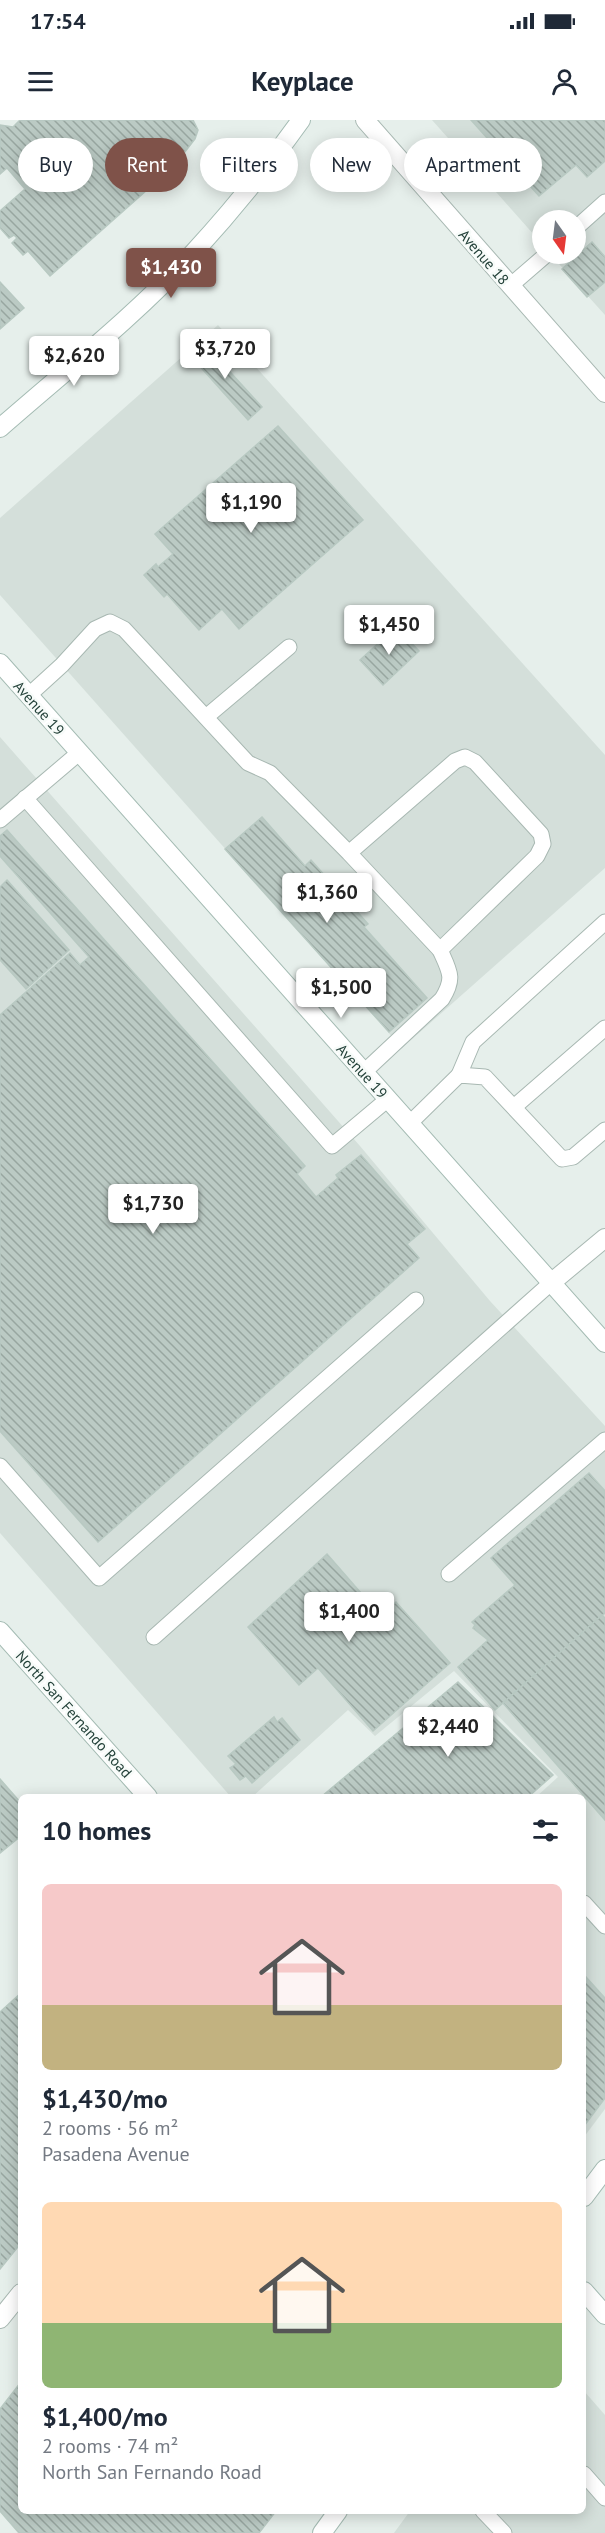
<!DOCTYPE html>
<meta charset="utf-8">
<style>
:root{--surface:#fff;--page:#f6f6f7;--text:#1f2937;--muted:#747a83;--accent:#7f5249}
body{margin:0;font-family:"PT Sans",sans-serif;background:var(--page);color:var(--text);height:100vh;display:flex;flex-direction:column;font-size:22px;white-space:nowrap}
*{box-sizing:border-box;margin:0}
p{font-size:20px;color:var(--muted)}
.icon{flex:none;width:33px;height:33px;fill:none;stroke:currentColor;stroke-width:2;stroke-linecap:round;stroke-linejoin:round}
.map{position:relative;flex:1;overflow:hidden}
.details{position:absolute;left:18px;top:1674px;width:568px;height:720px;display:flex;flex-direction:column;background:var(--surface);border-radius:9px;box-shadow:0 3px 15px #0003}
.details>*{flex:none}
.top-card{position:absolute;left:18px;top:18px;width:570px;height:54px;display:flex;gap:12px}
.needle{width:39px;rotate:166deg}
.fabs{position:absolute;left:532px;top:90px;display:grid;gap:12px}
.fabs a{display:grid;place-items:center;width:54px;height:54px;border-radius:50%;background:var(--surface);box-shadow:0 3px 15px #0003;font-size:30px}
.price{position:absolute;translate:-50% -51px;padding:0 14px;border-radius:6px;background:#fff;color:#222;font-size:20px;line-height:39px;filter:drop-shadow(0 2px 3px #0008)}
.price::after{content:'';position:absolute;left:50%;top:36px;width:18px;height:14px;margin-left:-9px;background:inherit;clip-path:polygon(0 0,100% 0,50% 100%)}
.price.on{background:var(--accent);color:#fff}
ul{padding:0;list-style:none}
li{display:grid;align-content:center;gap:12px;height:318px;padding:0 24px}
li span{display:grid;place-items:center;height:186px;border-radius:9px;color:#555}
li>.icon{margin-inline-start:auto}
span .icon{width:108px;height:108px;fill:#fffc;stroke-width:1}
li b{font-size:26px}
h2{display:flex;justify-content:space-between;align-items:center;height:72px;padding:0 24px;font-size:26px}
.pill{padding:0 21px;border-radius:27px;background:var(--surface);box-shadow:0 3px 15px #0003;font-size:21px;line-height:54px}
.pill.on{background:var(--accent);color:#fff}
.status{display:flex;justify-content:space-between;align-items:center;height:42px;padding:0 30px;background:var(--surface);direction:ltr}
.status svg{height:16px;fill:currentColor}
header{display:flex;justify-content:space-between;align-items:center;height:78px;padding:0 24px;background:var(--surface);font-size:27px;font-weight:700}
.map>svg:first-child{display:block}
.built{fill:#d4dfda}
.building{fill:url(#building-back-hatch);stroke:#b8c9c2;stroke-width:1.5}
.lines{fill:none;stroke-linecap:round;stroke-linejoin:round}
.lane-casing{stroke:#a8b8b2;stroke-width:17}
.street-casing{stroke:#a8b8b2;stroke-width:20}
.secondary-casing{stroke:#a4bbb3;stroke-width:20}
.lane{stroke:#fff;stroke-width:15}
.street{stroke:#fff;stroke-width:18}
.secondary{stroke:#fff;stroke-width:18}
.labels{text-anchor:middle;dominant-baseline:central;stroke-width:5;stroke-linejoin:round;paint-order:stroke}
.street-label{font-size:15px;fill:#24423a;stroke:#f7fbf9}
</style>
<div class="status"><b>17:54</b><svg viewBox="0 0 49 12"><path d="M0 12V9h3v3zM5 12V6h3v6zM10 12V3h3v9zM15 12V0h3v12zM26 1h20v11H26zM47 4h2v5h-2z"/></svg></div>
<header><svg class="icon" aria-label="menu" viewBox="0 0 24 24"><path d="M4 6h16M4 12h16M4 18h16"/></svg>Keyplace<svg class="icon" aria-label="person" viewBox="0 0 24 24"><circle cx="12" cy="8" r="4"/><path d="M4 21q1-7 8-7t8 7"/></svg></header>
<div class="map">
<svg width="605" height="2413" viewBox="0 0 605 2413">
<defs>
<pattern id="building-back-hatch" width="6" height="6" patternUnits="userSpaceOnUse" patternTransform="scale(1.5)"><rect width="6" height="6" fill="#bbcac4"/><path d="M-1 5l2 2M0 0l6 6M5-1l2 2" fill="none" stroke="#98a6a0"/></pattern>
</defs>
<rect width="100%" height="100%" fill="#e6efeb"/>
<!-- built -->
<g class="built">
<path d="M432 0H605V195L550 134H576V100H543V125Z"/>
<path d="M218 205 605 635V748L402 928 0 475V398Z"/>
<path d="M0 617 360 1026 490 1181 605 1306V1989L584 2017V1677H536L558 1657 454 1551 375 1616 348 1590 252 1677H231L0 1413Z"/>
<path d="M584 2271 605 2295V2413H394L410 2391H584Z"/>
</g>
<!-- building -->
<g class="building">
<path d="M20 0H193L198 10 195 19 174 46 50 156 28 131 23 135 12 123 17 118 14 115 9 118 0 108V91L25 69 7 48 0 54V5L13 7Z"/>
<path d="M471 0H605V41L587 57 576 45 539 76Z"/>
<path d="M592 122 605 137V162L587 177 562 149Z"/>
<path d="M0 162 24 188 0 209Z"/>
<path d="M201 220 262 287 248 300 187 232Z"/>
<path d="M278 306 363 400 239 509 222 489 199 510 167 474 164 477 144 455 156 444 158 447 173 434 155 414Z"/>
<path d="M396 507 419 531 383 565 360 540Z"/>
<path d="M262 697 305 746 311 740 368 804 364 807 427 878 389 912 225 729Z"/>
<path d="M7 710 305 1046 297 1054 316 1077 338 1058 336 1055 361 1035 425 1109 407 1124 419 1138 98 1422 0 1311V895L70 833 80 845 89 837 0 736V716Z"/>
<path d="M7 760 69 830 26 869 0 840V767Z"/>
<path d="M589 1353 605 1371V1493L495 1590 458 1547 488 1520 473 1508 475 1505 472 1502 515 1465 491 1438Z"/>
<path d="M327 1434 381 1496 396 1482 450 1543 373 1611 318 1548 299 1565 248 1507Z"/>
<path d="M602 1495 605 1498V1700L503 1583Z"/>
<path d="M458 1562 553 1655 528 1677H321Z"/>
<path d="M274 1597 277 1602 282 1598 300 1620 252 1663 246 1656 240 1660 230 1648 236 1644 228 1636Z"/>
<path d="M0 1659 21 1683V1716L0 1733Z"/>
<path d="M586 1857 605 1878V1978L584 2006V1860Z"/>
<path d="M21 1873V2123L0 2149V1892Z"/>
<path d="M21 2262V2391H276L259 2413H19L0 2391V2289Z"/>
</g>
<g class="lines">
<defs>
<g id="lane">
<path d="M576 108 605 82"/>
<path d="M510 166 547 134"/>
<path d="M28 576 62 545 95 509 110 502 124 509 248 643 270 653 349 733 440 830 537 736 543 724 541 714 475 642 465 637 455 641 349 733"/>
<path d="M206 597 289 527"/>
<path d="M25 678 332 1026 388 979"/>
<path d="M0 700 80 632"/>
<path d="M364 952 442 879C455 858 450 852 440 830"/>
<path d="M459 955 473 922 605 802"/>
<path d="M514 987 605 908"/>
<path d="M410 1003 459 955 485 957 562 1039 573 1037 605 1010"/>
<path d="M0 1346 99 1458 416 1180"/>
<path d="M449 1454 605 1320"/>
<path d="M154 1517 552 1162"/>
<path d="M584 1783 605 1806"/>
<path d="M584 2354 605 2378"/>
<path d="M483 2391 504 2413"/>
</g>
<g id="street">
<path d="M365 0 605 273"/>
<path d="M552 1162 605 1118"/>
<path d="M0 2199 21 2173"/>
</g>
<g id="secondary">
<path d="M0 308C65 251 135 196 194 132 232 91 268 46 301 0"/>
<path d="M0 543 605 1223"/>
<path d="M0 1511 148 1677"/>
<path d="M584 2077 605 2049"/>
<path d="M584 2171 605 2195"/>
<path d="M322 2413 338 2391"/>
</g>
</defs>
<!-- lane casing -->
<use href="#lane" class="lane-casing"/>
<!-- street casing -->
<use href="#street" class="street-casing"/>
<!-- secondary casing -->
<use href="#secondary" class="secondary-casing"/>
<!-- lane -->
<use href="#lane" class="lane"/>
<!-- street -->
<use href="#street" class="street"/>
<!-- secondary -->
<use href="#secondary" class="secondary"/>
</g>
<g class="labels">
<!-- street labels -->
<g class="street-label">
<text transform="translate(484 137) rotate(49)">Avenue 18</text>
<text transform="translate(39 588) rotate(48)">Avenue 19</text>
<text transform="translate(362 951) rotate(48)">Avenue 19</text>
<text transform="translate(74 1594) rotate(48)">North San Fernando Road</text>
</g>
</g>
</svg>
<div class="fabs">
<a><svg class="needle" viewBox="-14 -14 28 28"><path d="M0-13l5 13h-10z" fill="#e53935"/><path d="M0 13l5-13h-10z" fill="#747a83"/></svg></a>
</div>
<b class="price on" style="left:171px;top:179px">$1,430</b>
<b class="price" style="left:225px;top:260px">$3,720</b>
<b class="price" style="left:74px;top:267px">$2,620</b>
<b class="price" style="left:251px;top:414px">$1,190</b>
<b class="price" style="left:389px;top:536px">$1,450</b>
<b class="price" style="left:327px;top:804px">$1,360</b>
<b class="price" style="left:341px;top:899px">$1,500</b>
<b class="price" style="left:153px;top:1115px">$1,730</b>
<b class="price" style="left:349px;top:1523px">$1,400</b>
<b class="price" style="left:448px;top:1638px">$2,440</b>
<div class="top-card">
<a class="pill">Buy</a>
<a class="pill on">Rent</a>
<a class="pill">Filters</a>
<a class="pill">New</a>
<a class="pill">Apartment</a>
</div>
<section class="details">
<h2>10 homes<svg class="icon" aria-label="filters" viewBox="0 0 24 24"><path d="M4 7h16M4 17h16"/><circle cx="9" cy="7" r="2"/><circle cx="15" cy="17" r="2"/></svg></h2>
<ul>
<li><span style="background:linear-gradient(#f6c9c9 65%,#c2b280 0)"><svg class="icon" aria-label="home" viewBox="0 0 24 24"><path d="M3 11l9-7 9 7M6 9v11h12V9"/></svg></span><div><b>$1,430/mo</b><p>2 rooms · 56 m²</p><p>Pasadena Avenue</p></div></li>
<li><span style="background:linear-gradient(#ffd9b3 65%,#8fb573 0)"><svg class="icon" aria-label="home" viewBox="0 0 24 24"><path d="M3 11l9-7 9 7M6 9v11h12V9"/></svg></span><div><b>$1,400/mo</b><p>2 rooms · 74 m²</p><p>North San Fernando Road</p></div></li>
</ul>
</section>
</div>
